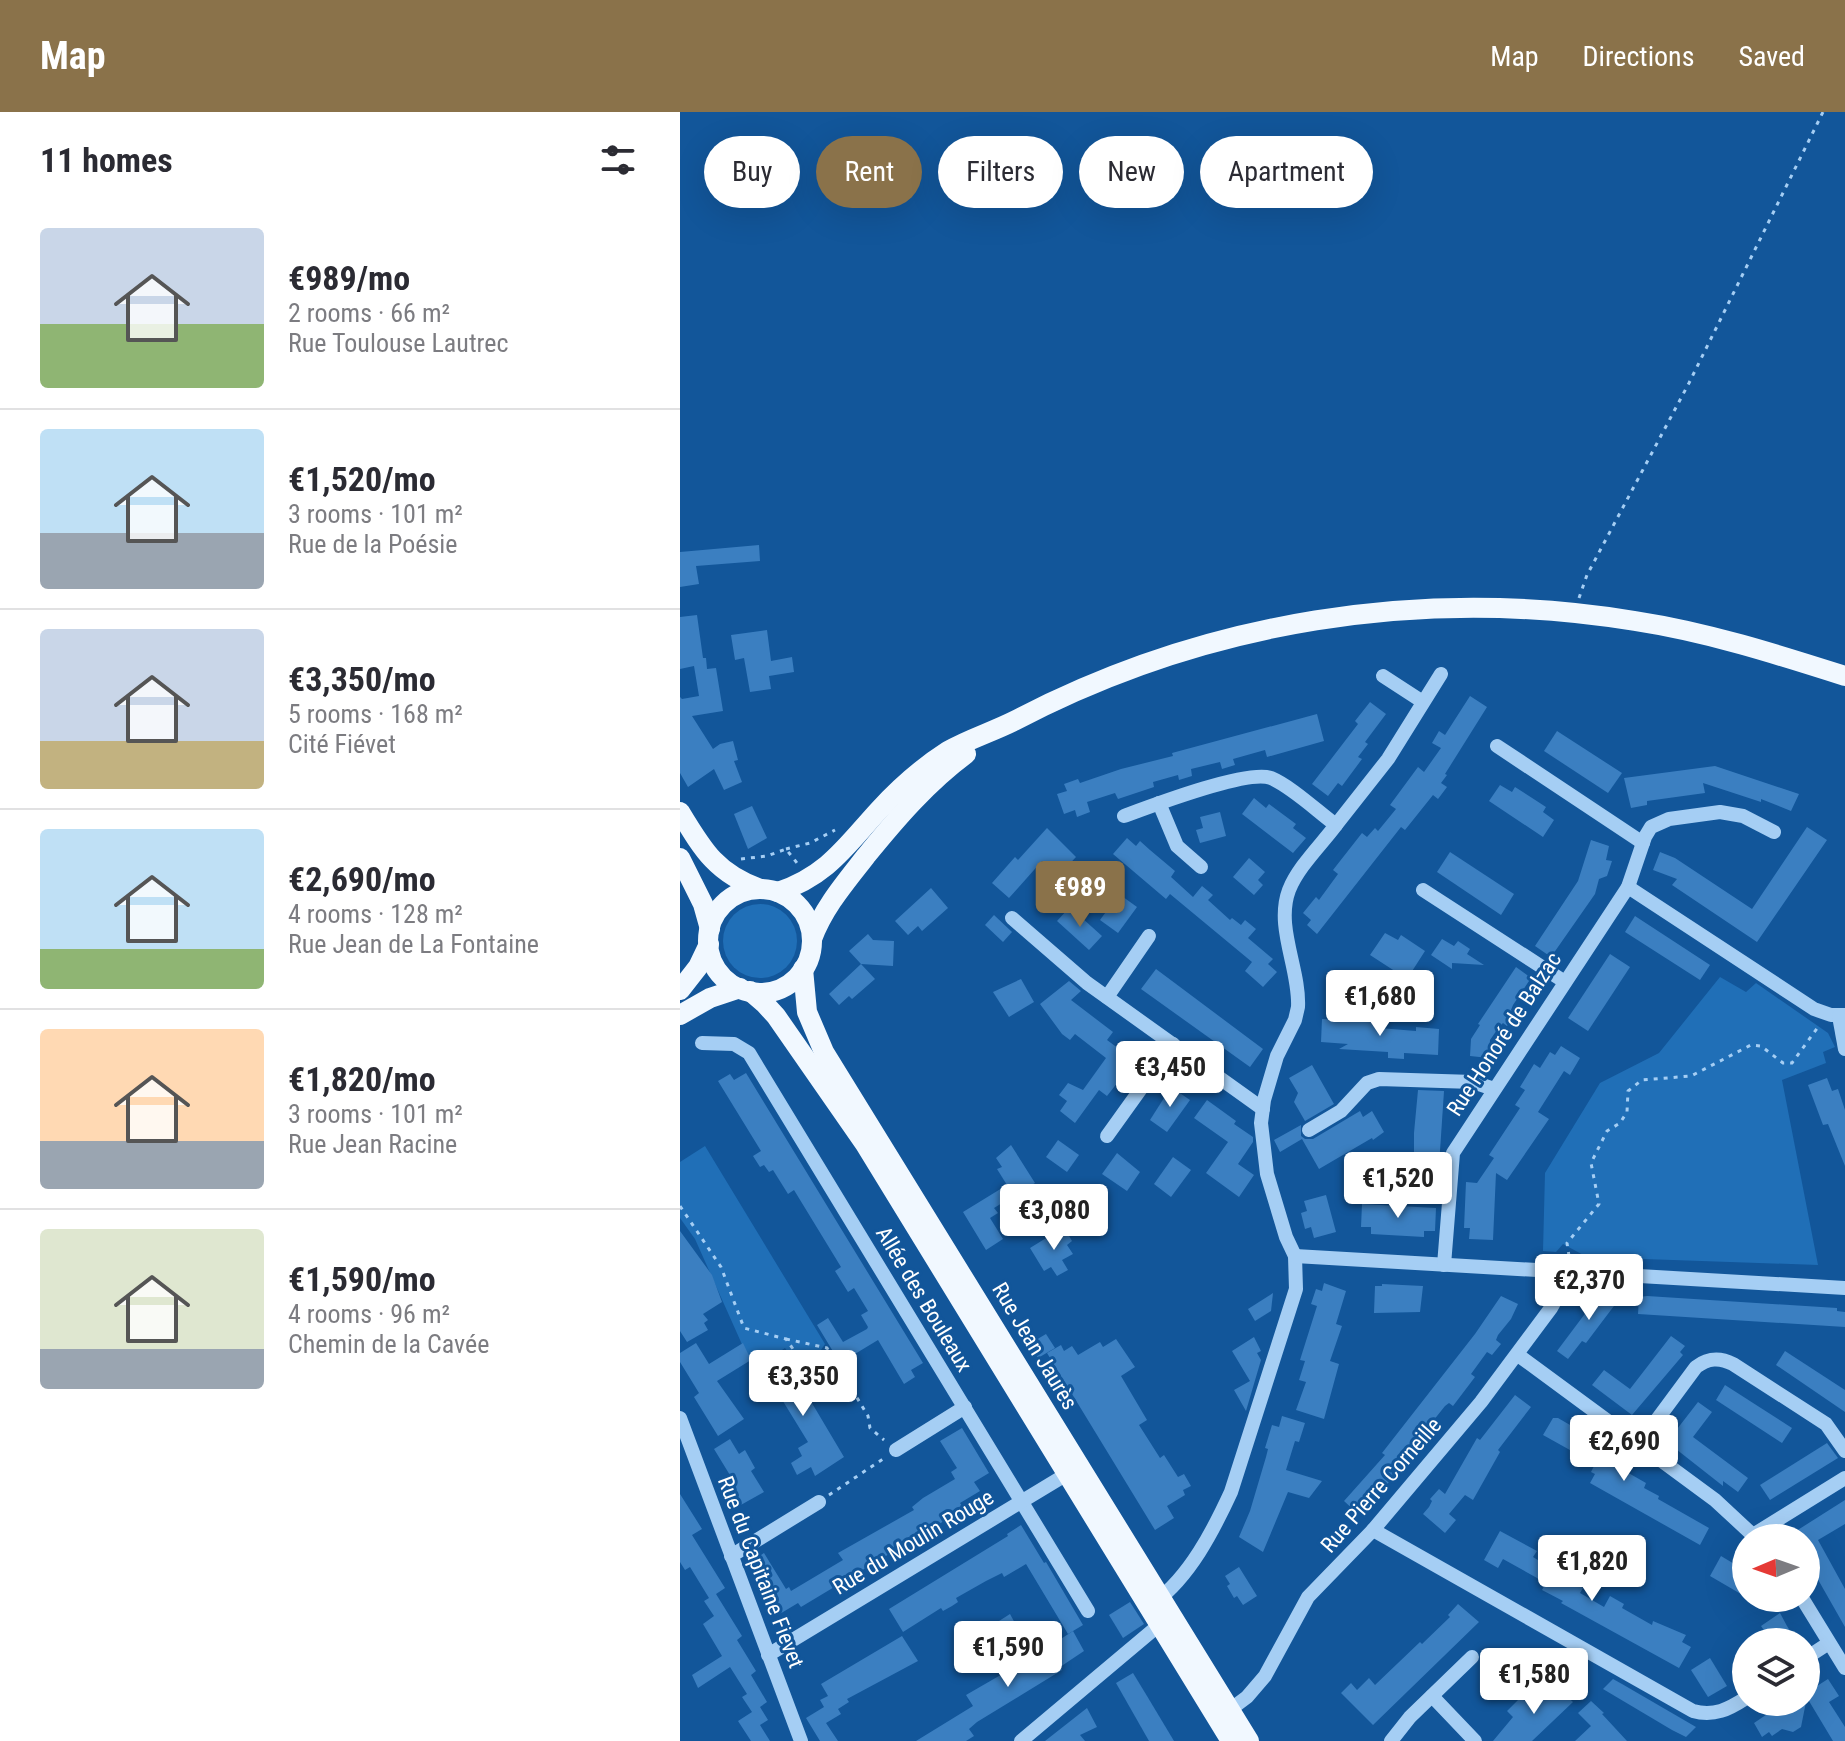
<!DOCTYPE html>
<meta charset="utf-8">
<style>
:root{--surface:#fff;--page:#f7f7f7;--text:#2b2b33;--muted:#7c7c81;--line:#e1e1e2;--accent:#8a724a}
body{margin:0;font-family:"Roboto Condensed",sans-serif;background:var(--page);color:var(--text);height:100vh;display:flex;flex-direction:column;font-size:30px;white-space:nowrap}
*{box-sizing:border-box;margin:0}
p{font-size:26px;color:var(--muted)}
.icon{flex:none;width:44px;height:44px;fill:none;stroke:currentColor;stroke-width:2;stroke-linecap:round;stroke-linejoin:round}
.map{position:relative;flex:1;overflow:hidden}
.details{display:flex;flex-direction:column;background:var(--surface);width:680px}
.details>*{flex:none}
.top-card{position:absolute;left:24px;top:24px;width:760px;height:72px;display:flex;gap:16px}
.needle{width:52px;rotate:268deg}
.controls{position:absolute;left:1052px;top:1412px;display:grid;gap:16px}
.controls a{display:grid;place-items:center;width:88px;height:88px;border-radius:50%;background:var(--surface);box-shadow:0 8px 32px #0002;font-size:40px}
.price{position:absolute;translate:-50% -68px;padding:0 18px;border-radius:8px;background:#fff;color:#222;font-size:26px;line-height:52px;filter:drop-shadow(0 2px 4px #0008)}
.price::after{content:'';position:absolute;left:50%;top:48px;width:24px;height:18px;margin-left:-12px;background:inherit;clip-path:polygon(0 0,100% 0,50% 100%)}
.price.selected{background:var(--accent);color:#fff}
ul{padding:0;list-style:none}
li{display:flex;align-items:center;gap:24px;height:200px;padding:0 40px}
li+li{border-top:2px solid var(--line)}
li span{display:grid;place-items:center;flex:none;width:224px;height:160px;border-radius:8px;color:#555}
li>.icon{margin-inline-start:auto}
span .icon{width:96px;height:96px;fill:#fffc;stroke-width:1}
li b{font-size:34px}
h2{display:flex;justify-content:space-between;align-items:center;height:96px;padding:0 40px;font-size:34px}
.chip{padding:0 28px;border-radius:36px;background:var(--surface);box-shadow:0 8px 32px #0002;font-size:28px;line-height:72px}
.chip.selected{background:var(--accent);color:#fff}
header{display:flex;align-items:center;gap:48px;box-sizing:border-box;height:112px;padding:0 40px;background:var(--accent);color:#fff}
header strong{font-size:38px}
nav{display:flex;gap:44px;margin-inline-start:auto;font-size:28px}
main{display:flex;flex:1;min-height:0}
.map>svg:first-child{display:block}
.green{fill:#206fb7}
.building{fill:#3b7fc1}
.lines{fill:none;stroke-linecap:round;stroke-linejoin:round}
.path{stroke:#a5cef4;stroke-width:3;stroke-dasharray:4 6;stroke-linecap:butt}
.minor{stroke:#a5cef4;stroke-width:14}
.major{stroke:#f1f8ff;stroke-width:20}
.labels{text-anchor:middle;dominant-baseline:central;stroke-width:6;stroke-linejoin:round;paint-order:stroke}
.street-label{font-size:22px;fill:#fff;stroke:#12569a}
</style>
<header>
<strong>Map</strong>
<nav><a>Map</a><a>Directions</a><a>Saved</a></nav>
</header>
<main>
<section class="details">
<h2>11 homes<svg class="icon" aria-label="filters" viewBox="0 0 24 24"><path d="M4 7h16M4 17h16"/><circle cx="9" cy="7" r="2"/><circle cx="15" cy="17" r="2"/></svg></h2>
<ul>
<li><span style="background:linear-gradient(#c9d6e8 60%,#8fb573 0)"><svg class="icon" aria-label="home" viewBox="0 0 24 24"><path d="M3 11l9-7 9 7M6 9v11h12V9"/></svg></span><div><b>€989/mo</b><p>2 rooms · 66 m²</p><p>Rue Toulouse Lautrec</p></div></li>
<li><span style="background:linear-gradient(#bfe0f5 65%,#9aa5b1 0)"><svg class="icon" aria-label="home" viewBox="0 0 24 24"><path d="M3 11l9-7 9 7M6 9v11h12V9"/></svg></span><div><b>€1,520/mo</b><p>3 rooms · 101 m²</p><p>Rue de la Poésie</p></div></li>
<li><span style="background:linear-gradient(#c9d6e8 70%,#c2b280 0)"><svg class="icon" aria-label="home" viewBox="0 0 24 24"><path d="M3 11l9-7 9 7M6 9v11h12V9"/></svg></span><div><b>€3,350/mo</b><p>5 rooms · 168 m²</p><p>Cité Fiévet</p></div></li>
<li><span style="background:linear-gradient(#bfe0f5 75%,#8fb573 0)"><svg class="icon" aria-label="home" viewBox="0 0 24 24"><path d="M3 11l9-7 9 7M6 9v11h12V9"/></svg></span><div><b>€2,690/mo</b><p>4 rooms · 128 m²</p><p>Rue Jean de La Fontaine</p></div></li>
<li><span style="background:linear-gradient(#ffd9b3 70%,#9aa5b1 0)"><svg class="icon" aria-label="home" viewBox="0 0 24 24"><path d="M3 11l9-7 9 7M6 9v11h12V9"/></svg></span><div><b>€1,820/mo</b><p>3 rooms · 101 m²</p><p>Rue Jean Racine</p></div></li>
<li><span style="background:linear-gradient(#dfe7d0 75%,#9aa5b1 0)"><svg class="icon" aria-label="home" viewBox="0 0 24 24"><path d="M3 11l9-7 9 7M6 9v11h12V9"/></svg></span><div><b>€1,590/mo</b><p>4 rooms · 96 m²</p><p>Chemin de la Cavée</p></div></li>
</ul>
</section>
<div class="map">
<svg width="1165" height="1629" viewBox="0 0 1165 1629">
<rect width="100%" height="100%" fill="#12569a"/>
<!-- green -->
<g class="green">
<circle cx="80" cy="829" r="37"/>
<path d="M1040 865 1066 880 1076 871 1148 921 1155 935 1143 940 1146 951 1102 968 1138 1153 907 1145 883 1132 876 1140 863 1139 865 1061 920 971 979 941Z"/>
<path d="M25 1034 145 1232 141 1238 117 1253 105 1236 73 1257 15 1127 0 1106V1050Z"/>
</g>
<!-- building -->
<g class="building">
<path d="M79 433 80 449 16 454 19 472 0 475V440Z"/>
<path d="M17 503 23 546H26L27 557 36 556 43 599 12 604 33 637 40 632 53 629 58 648 54 649 62 670 44 678 34 657 8 675 0 661V585L2 587 19 584 14 554 0 557V505Z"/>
<path d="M87 518 91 549 112 545 114 560 89 564 91 577 70 580 64 546 55 548 51 523Z"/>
<path d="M790 584 807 595 765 662 767 663 761 671 767 675 758 687 753 683 725 718 721 715 637 822 627 813 631 808 623 801 636 785 639 788 658 762 653 758 682 721 687 725 695 716 698 719 716 697 710 693 738 655 744 660 761 636 752 631 759 619 765 623Z"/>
<path d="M690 590 706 602 685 630 688 632 678 645 682 647 662 674 658 671 648 684 632 672 678 612 675 609Z"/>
<path d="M637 602 644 629 587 645 585 638 553 647 555 653 542 657 540 650 511 657 512 664 499 668 498 663 473 670 474 675 438 687 435 681 407 690 410 700 397 705 395 698 384 702 377 682 387 679 384 672 398 667 400 671 441 657 493 644 492 641Z"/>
<path d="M877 619 942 661 928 681 864 639Z"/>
<path d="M1035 654 1119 682 1111 699 1081 687V690L1023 671 1025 681 967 689V693L951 696 944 666Z"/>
<path d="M820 673 832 680 835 675 866 695 863 700 874 708 863 725 809 689Z"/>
<path d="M574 686 586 696 589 692 616 712 613 716 626 726 613 741 562 702Z"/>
<path d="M72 694 87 726 68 737 54 702Z"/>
<path d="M540 700 546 724 520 731 516 718 523 716 520 705Z"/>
<path d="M1127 715 1147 728 1077 830 992 773 997 767 973 758 980 740 995 746 1072 797Z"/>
<path d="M367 716 396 745 379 763 362 749 329 786 312 771 335 745 338 748Z"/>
<path d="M447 726 456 734 460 729 470 738 495 759 491 765 513 785 522 774 533 783 528 788 550 808 552 806 561 813 565 808 576 817 568 826 593 847 588 852 597 860 583 875 565 859 572 850 490 782 486 787 433 742Z"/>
<path d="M911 728 929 734 926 748 932 749 927 764 919 767 915 782 871 845 855 834 898 769Z"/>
<path d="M770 740 834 782 821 803 757 760Z"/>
<path d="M569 746 585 760 578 768 583 773 574 783 553 765Z"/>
<path d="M251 776 268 796 242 819 238 814 228 823 215 809Z"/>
<path d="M439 782 457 795 438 821 420 808Z"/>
<path d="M388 797 402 806 422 824 409 838 377 809Z"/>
<path d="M314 803 332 820 323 830 305 813Z"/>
<path d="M955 804 1030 853 1020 868 945 820Z"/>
<path d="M705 821 718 828 721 823 745 839 727 867 690 843Z"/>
<path d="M188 822 193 828 214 829 213 854 181 852 195 867 172 887 169 884 159 893 149 882 181 852 169 839Z"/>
<path d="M762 827 774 834 778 829 790 837 787 842 804 853 772 851V857L751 843Z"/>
<path d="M930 842 950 855 908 919 888 906Z"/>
<path d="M836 855 851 866 833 893 831 898 836 902 827 914 823 911 819 915 810 928 809 946 790 944 791 927 800 913 798 912Z"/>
<path d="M476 857 583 937 570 955 461 877Z"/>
<path d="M341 867 354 890 329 905 313 880Z"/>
<path d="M389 869 401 879 391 888 433 920 427 928 458 951 449 964 445 961 427 984 419 978 395 1011 380 999 387 989 379 983 388 971 403 978 426 946 395 922 390 928 382 922 360 892Z"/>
<path d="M642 907 699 910V916L736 919V915L759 917 758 943 724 941V947L708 946V940L659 937 668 932 641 930Z"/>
<path d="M881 934 900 946 890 963 884 959 858 1000 869 1007 827 1068 816 1061 813 1128 789 1127 790 1116H784L786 1070 797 1071 814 1046 809 1043 840 996 835 993 845 978 840 975 854 952 860 956 870 940 875 943Z"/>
<path d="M632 953 654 992 625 1009 614 990 618 981 609 966Z"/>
<path d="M66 961 243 1251 231 1258 235 1265 224 1272 198 1228 160 1251 137 1213 148 1206 163 1230 187 1217 188 1215 181 1203 188 1199 174 1176 168 1180 155 1159 161 1155 114 1078 108 1082 93 1058 89 1060 84 1053 80 1055 73 1044 81 1039 38 969 50 962 54 968Z"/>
<path d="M1147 966 1152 979 1158 977 1165 998V1054L1148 1012 1143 1013 1128 973Z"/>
<path d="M491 975 510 988 487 1020 470 1008Z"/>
<path d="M738 978 764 979 758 1069 734 1068V1021Z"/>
<path d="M527 988 556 1009 554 1012 573 1025V1030L558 1052 574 1063 559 1085 526 1061 548 1030 514 1006Z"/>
<path d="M680 999 683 1005 692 999 704 1020 693 1028 692 1026 639 1057 622 1027 600 1040 594 1028 621 1013V1024L625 1027H633Z"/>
<path d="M378 1028 399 1043 387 1060 366 1045Z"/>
<path d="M331 1033 355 1071 314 1096 318 1101 310 1106 323 1127 306 1138 283 1100 327 1073 317 1057 322 1055 316 1046Z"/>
<path d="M437 1041 460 1060 447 1079 422 1062Z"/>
<path d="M493 1045 511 1058 491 1085 474 1072Z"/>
<path d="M646 1083 656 1120 634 1126 631 1115 625 1117 621 1101 627 1099 624 1089Z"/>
<path d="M682 1092 756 1096 755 1119H744V1125L691 1122V1115H681Z"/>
<path d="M384 1115 392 1129 387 1133 393 1142 382 1148 388 1158 377 1164 371 1155 364 1159 350 1136Z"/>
<path d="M0 1119 32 1163 42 1190 23 1202 28 1208 24 1211 28 1218 7 1230 0 1219Z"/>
<path d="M644 1171 666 1179 656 1212 662 1214 650 1249 659 1252 644 1307 616 1298 626 1270 619 1268 625 1249 620 1248 637 1194 631 1192 636 1177 642 1179Z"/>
<path d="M702 1172 743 1174 740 1200 694 1201 695 1174H702Z"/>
<path d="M925 1175 940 1186 906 1231 902 1229 888 1247 877 1239Z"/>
<path d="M593 1181 591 1199 575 1209 568 1197Z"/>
<path d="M821 1184 838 1192 831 1207 818 1223 816 1228 821 1232 812 1243 807 1240 791 1262 795 1265 773 1294 769 1291 765 1294 749 1314 753 1317 732 1344 684 1398 682 1396 677 1401 664 1389 705 1343 702 1341 795 1222Z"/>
<path d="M967 1184 1157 1196V1199L1165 1200V1215L958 1202 959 1185Z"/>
<path d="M366 1222 375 1236 358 1246 349 1232Z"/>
<path d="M991 1224 1005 1234 1000 1240 1003 1243 952 1303 912 1273 924 1258 950 1277Z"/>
<path d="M574 1225 581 1239 577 1241 581 1248 566 1299 554 1278 570 1269 552 1239Z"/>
<path d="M436 1227 455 1255 441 1264 467 1308 459 1313 480 1346 484 1343 498 1365 504 1362 511 1374 503 1378 505 1383 487 1394 494 1406 475 1418 367 1241 381 1233 384 1239 392 1234 398 1243 420 1230 423 1235Z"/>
<path d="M16 1231 29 1252 63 1231 71 1248 37 1269 64 1307 38 1324 14 1285 19 1281 0 1250V1241Z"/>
<path d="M101 1239 164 1345 135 1364 131 1355 117 1363 111 1351 122 1344 118 1336 128 1330 90 1268 88 1270 78 1254Z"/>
<path d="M1105 1239 1165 1278V1300L1096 1253Z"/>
<path d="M1045 1273 1112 1316 1102 1331 1036 1288Z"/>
<path d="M835 1283 851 1295 818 1338 820 1340 793 1388 785 1383 769 1402 776 1408 765 1421 743 1402 749 1395 752 1389 750 1387 759 1377 765 1382 797 1326 800 1328Z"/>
<path d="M1018 1290 1032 1300 1013 1325 1068 1366 1058 1380 1043 1369V1374L987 1330Z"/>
<path d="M602 1304 625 1311 619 1330 615 1329 606 1358 642 1369 629 1386 608 1380 583 1440 559 1425 570 1399 586 1345 588 1337 585 1336 592 1313 599 1315Z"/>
<path d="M873 1306H878L909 1324 904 1332 948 1354 945 1359 966 1371 964 1376 979 1384 978 1387 1029 1416 1020 1433 910 1371 915 1362 911 1360 915 1352 863 1323Z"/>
<path d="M282 1316 309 1361 294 1370 300 1379 280 1391 284 1397 121 1495 118 1491 98 1503 70 1458 73 1456 70 1450 84 1441 106 1477 109 1475 111 1479 163 1448 158 1441 234 1398 232 1395 243 1386 275 1367 271 1360 277 1356 260 1329Z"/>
<path d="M50 1327 59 1342 65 1338 75 1356 71 1359 84 1380 59 1394 49 1377 56 1373 34 1337Z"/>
<path d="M1147 1331 1158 1346 1090 1388 1080 1373Z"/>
<path d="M0 1382 22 1417 12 1423 45 1476 36 1482 62 1524 57 1528 76 1559 71 1563 87 1590 80 1595 88 1608 80 1613 90 1629H71L58 1609 72 1600 62 1585 67 1582 50 1555 18 1576 12 1563 42 1544 23 1512 34 1504 24 1489 29 1486 10 1455 5 1458 0 1450Z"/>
<path d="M1165 1388V1412L1138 1428 1165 1477V1515L1132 1457 1135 1455 1126 1441V1426H1117L1113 1421Z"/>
<path d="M341 1413 364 1451 366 1450 403 1513 388 1522 346 1452 324 1465 322 1461 306 1469 276 1486 278 1490 272 1494 263 1499 261 1496 223 1520 209 1497 328 1424 327 1422Z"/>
<path d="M820 1419 857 1439 853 1445 903 1476 900 1481 924 1495 930 1484 944 1492 942 1496 972 1513 973 1509 1006 1523 1002 1530 1011 1535 999 1556 881 1491 883 1489 862 1478 866 1471 823 1447 818 1456 804 1448Z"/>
<path d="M1041 1444 1066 1459V1485L1030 1464Z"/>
<path d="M559 1455 577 1484 563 1493 557 1484 554 1486 547 1474 550 1472 545 1464Z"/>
<path d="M450 1490 464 1512 443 1526 429 1503Z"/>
<path d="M778 1492 799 1510 693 1613 661 1581 671 1571 677 1578 689 1566 695 1573 740 1530 742 1532 770 1505 768 1503Z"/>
<path d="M1100 1501 1107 1514 1117 1530H1092L1081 1514Z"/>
<path d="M330 1502 336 1513 303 1533 297 1523Z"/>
<path d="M393 1519 404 1539 380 1555 382 1558 297 1610 289 1617 294 1624 286 1629H236L293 1594 286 1583 331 1557 330 1555 342 1548 344 1551Z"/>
<path d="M222 1524 238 1549 167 1587 169 1590 158 1597 161 1602 146 1611 158 1629H140L126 1606 144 1595 140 1588 148 1584 141 1572Z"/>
<path d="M1030 1546 1047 1574 1028 1585 1011 1558Z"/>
<path d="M453 1561 467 1584 494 1629H469L436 1571Z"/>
<path d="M933 1567 942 1572 1016 1615 1006 1625 992 1618 923 1577Z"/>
<path d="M1148 1567 1159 1584 1149 1590 1165 1615V1629H1153L1126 1584V1581Z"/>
<path d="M874 1572 893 1590 852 1629H813L833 1605 827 1599 841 1585 848 1592 857 1588Z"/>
<path d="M911 1589 924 1601 922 1602 947 1629H895L911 1614 898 1601Z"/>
<path d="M1105 1590H1126L1121 1615 1113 1620 1102 1617 1092 1624 1089 1620 1082 1625 1074 1611Z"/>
<path d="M407 1596 417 1615 400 1623 405 1629H365Z"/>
</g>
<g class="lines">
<!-- path -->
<g class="path">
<path d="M899 486 907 463 1009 271 1143 0"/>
<path d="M106 737 130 731 155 718"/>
<path d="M61 747 87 744 106 737 117 751"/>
<path d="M0 1094 41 1155 64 1216 106 1227 120 1247"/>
<path d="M889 1144 887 1131 919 1092 911 1051 927 1019 940 1011 947 1000 948 979 962 968 1011 964 1071 933 1081 934 1103 951H1112L1138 915"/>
<path d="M106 1227 147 1236 188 1304 190 1316 204 1328"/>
<path d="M149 1383 203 1347"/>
</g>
<!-- minor -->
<g class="minor">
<path d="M703 564 743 590"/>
<path d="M817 634 963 731"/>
<path d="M479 691 497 734 521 755"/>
<path d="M444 704C471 694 568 657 591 666 612 675 637 699 656 713 641 733 618 755 609 778 595 815 620 857 618 895L615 908 597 944 584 988 581 1011 587 1062 606 1125 615 1144 616 1177 551 1380C533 1419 510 1464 475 1490"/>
<path d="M656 713 708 647 761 562"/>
<path d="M948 775 1134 897 1151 903H1165"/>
<path d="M743 778 885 870"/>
<path d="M332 806 407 871 583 997"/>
<path d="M427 885 469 824"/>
<path d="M1159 904 1165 937"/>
<path d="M22 931 54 932 69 941 408 1499"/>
<path d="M629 1018 661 999 687 971 699 967 793 970 814 977"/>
<path d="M427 1024 493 932"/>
<path d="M615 1144 1165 1176"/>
<path d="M764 1153 773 1041 948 775 965 725 971 715 989 707 1040 700 1063 704 1094 720"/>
<path d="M838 1243 1035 1388 1076 1426"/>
<path d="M0 1306 121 1629"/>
<path d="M959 1332 1016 1255C1028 1246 1039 1245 1053 1252L1146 1312 1165 1339"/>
<path d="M216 1338 285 1295"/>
<path d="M693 1418 1013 1599C1034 1605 1049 1597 1066 1586"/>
<path d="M1073 1423 1165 1366"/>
<path d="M51 1444 139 1390"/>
<path d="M1122 1486 1165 1556"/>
<path d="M88 1543 392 1359"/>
<path d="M1126 1546 1149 1531"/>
<path d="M752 1584 795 1629"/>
<path d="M543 1603 567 1585 585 1564 628 1485 693 1418 801 1290 871 1196 891 1160"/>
<path d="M341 1629 485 1508"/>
<path d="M711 1629 730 1605 792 1545"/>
</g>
<!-- major -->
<g class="major">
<path d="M0 700C23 738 36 761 80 777"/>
<path d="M0 746 23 792 30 817"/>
<circle cx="80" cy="829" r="52"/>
<path d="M98 780C147 764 166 734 199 698 219 676 243 655 268 639 289 627 312 620 334 609 524 509 742 474 955 509 1027 520 1096 542 1165 564"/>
<path d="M132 827C144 795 165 771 186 744 217 706 247 671 286 642"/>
<path d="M123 857 127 900 144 940 569 1629"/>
<path d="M0 878 18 855 29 832"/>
<path d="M70 879 85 892 96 904 185 1032 551 1629"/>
<path d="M0 903 30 886 60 876"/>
</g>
</g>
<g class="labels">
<!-- street labels -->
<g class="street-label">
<text transform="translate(824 922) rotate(-57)">Rue Honoré de Balzac</text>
<text transform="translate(244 1187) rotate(59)">Allée des Bouleaux</text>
<text transform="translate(355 1234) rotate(59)">Rue Jean Jaurès</text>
<text transform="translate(701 1373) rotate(-49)">Rue Pierre Corneille</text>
<text transform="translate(233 1430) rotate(-31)">Rue du Moulin Rouge</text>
<text transform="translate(81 1460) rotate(69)">Rue du Capitaine Fievet</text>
</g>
</g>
</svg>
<div class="controls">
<a><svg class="needle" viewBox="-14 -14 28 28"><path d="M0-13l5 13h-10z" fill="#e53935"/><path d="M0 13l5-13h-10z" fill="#7c7c81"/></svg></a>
<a><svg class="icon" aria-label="layers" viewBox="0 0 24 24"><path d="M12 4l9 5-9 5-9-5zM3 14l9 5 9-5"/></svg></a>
</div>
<b class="price selected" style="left:400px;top:817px">€989</b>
<b class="price" style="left:700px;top:926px">€1,680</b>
<b class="price" style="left:490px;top:997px">€3,450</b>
<b class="price" style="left:718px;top:1108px">€1,520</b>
<b class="price" style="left:374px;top:1140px">€3,080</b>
<b class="price" style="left:909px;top:1210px">€2,370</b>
<b class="price" style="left:123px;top:1306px">€3,350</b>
<b class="price" style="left:944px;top:1371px">€2,690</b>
<b class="price" style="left:912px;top:1491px">€1,820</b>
<b class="price" style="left:328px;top:1577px">€1,590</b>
<b class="price" style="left:854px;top:1604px">€1,580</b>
<div class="top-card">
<a class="chip">Buy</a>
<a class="chip selected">Rent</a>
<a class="chip">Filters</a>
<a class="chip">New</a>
<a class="chip">Apartment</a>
</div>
</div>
</main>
